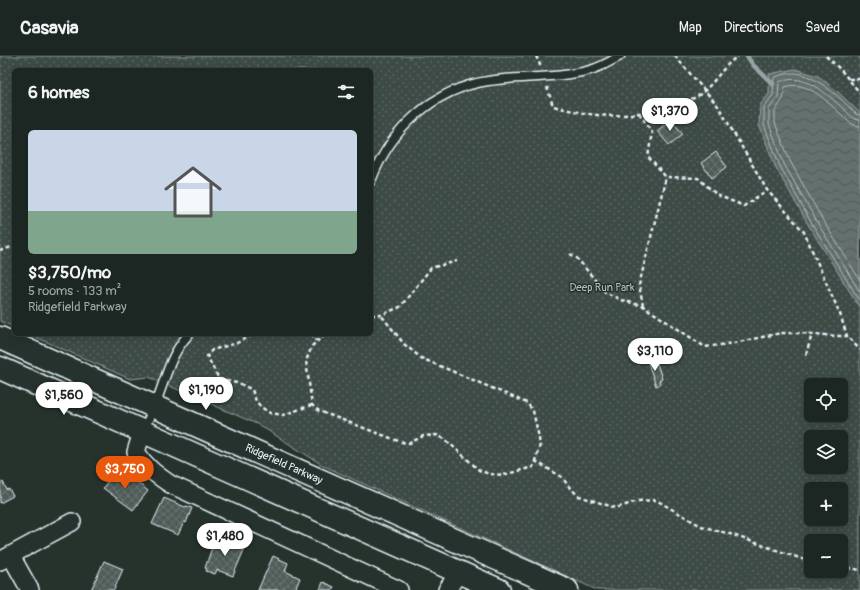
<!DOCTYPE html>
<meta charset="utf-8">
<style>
:root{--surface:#1c2622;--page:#252e2a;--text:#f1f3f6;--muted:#a0a5a5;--line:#3a4340;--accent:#ea580c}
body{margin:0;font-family:Pangolin,sans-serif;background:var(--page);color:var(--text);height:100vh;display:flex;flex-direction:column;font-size:15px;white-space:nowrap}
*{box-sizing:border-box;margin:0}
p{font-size:13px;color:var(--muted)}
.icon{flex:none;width:22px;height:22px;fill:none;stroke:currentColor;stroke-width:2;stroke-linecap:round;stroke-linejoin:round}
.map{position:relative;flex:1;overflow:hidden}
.drawer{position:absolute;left:12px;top:12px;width:361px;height:268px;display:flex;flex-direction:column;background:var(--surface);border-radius:6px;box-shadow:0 2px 10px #0003,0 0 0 1px var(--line)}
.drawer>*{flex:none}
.buttons{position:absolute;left:804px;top:322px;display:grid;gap:8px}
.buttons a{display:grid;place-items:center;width:44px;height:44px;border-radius:6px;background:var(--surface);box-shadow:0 2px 10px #0003,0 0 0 1px var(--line);font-size:20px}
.price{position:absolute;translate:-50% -34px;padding:0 9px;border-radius:14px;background:#fff;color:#222;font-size:13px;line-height:26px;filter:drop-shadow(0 1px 2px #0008)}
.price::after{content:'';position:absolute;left:50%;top:24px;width:12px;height:9px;margin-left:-6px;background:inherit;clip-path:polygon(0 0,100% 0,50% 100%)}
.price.current{background:var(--accent);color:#fff}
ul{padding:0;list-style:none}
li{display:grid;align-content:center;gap:8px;height:212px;padding:0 16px}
li span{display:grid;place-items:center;height:124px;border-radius:6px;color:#555}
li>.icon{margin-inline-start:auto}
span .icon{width:72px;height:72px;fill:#fffc;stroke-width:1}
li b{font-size:17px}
h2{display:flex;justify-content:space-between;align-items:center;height:48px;padding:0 16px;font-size:17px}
header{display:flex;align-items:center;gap:24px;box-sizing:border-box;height:56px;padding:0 20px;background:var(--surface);border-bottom:1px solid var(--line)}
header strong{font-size:19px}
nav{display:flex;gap:22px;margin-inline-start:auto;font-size:14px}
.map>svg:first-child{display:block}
.park{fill:url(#park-dots);stroke:#939ea0;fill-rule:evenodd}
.water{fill:url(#water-waves);stroke:#98a3a5}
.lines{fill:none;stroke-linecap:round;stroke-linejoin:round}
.shore{stroke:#b3bdc0;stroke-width:1}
.stream{stroke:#98a3a5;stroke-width:4.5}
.building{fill:url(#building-cross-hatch);stroke:#e8f1f8}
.lane-casing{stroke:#e8f1f8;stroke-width:11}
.street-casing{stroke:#e8f1f8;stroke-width:20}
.secondary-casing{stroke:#e8f1f8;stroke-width:25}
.path{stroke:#e8f1f8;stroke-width:2.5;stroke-dasharray:4 3;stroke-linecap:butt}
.lane{stroke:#26332d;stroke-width:8}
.street{stroke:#26332d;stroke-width:17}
.secondary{stroke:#26332d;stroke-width:22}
.labels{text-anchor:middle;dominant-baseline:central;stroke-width:3;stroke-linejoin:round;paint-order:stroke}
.park-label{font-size:11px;fill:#b5bfc3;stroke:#26332d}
.street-label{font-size:11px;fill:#e8f1f8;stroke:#26332d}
</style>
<header>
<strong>Casavia</strong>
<nav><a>Map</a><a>Directions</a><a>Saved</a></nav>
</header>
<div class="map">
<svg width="860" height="534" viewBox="0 0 860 534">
<defs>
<pattern id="park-dots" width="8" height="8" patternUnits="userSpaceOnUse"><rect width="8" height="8" fill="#3e4b47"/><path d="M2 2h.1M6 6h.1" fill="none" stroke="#5a6562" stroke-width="1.8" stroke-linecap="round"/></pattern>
<pattern id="water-waves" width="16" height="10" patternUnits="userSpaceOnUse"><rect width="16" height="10" fill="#636f6d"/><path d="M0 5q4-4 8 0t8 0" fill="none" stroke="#535a5a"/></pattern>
<pattern id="building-cross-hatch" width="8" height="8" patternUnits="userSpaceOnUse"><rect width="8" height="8" fill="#505c59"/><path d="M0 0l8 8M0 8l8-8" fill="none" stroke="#697472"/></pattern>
</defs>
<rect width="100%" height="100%" fill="#26332d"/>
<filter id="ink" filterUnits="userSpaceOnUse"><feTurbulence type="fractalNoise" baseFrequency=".025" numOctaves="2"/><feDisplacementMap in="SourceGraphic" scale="8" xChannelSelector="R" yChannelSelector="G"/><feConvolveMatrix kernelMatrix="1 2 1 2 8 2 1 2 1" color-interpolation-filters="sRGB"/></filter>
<g filter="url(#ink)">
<!-- park -->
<path class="park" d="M0 0H860V534H597L324 410 259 369 149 321 130 323 29 278H371V14H14V271L0 265ZM811 329H841V359H811ZM811 381H841V411H811ZM811 433H841V463H811ZM811 485H841V515H811Z"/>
<!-- water -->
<path class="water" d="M795 13 818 20 836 34 860 57V252L809 170 776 112 759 69 760 49 769 38V18Z"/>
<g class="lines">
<!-- shore -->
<g class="shore">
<path d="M860 59 856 58C843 44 815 18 795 17 789 17 779 19 774 22L773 39 764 51V69L780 110 812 168 860 245"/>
<path d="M860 64C853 64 850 59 845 54 825 37 807 16 779 26L778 41 769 53V68L784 108 817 166 860 236"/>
<path d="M860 70C851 70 848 65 842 59 827 46 807 23 785 31L783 43 775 55V67L790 105 822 163 860 224"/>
</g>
<!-- stream -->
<path class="stream" d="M747 0 753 9 773 28"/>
</g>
<!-- building -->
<g class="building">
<path d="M671 64 683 78 669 89 657 75Z"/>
<path d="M716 96 727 111 712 122 701 107Z"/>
<path d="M651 303 652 306 656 304 662 323 659 325 660 328 656 330 647 304Z"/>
<path d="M116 413 130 424 132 422 148 435 133 454 103 432Z"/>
<path d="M3 426 7 434 9 433 13 440 0 447V428Z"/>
<path d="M164 442 185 451 186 450 192 452 186 467 184 466 178 479 152 468Z"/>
<path d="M215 483 218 484V483L232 488 234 484 246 489 233 520 217 514 215 518 206 515 207 513 205 512Z"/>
<path d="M273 500 288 507 285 515 300 522 295 534H258Z"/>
<path d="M104 505 123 513 114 534H91Z"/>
<path d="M323 526 334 531 332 534H320Z"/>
</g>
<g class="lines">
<defs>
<g id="lane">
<path d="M371 125C390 74 433 33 488 25 521 20 557 23 590 14 601 11 611 5 620 0"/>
<path d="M143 374C147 366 151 359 154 351 166 324 168 301 189 278"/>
</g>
<g id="street">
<path d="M142 376 136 396C146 411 155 418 170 428L399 534"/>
<path d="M11 500 30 534"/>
<path d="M0 505 72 466"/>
<path d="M447 534 459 516"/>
</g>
<g id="secondary">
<path d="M0 282 567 534"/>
<path d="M0 312 499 534"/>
</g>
</defs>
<!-- lane casing -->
<use href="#lane" class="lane-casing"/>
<!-- street casing -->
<use href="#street" class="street-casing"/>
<!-- secondary casing -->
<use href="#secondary" class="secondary-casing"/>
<!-- path -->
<g class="path">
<path d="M536 0 541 11"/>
<path d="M675 0 718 50 767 134 804 176 840 258 847 280 860 294"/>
<path d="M826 0 841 14 860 37"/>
<path d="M849 23H860"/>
<path d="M547 31 553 50C584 58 605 63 638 57 648 56 659 51 670 48 677 45 687 45 694 42 712 33 721 11 738 0"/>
<path d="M639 57 652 76 648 101 666 121 698 122 717 139 744 150 767 134"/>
<path d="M0 195 14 190"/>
<path d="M570 198 576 201 605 236 621 244 643 250 705 291 734 287 781 277H802L837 280H847"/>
<path d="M643 250 639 229 666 121"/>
<path d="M371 259H381L400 251 431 212 457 205"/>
<path d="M259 278 248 281 237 287 212 294 207 300 219 323 241 328 252 334 256 345 261 351 270 357 283 359 312 349"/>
<path d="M311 278 317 285"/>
<path d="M325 278 312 290 306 305 312 349 319 355 401 386 410 387 423 380 437 379 445 383 479 414 489 418 503 419 533 411 540 389 538 377 533 355 527 347 421 302 404 288 381 259"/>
<path d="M806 299 812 278"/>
<path d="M535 405 562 421 570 432 579 440 616 452 638 445 656 444 701 470 730 478 811 506"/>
<path d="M841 510 860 514"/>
</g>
<!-- lane -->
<use href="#lane" class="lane"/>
<!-- street -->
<use href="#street" class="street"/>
<!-- secondary -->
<use href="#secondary" class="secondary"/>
</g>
</g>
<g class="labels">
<!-- park labels -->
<g class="park-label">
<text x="602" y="231">Deep Run Park</text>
</g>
<!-- street labels -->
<g class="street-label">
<text transform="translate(284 408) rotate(24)">Ridgefield Parkway</text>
</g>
</g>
</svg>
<div class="buttons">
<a><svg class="icon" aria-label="locate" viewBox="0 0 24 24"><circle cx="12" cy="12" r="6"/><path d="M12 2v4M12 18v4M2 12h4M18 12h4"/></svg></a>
<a><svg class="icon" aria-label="layers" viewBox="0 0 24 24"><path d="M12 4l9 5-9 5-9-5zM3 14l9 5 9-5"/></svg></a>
<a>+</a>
<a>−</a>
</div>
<b class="price" style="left:670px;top:76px">$1,370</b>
<b class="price" style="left:655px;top:316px">$3,110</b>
<b class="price" style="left:206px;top:355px">$1,190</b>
<b class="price" style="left:64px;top:360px">$1,560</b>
<b class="price current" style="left:125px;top:434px">$3,750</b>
<b class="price" style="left:225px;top:501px">$1,480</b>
<section class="drawer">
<h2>6 homes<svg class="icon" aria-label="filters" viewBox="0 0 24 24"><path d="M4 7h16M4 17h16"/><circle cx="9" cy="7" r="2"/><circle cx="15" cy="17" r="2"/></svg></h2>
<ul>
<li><span style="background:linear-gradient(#c9d6e8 65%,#7fa58c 0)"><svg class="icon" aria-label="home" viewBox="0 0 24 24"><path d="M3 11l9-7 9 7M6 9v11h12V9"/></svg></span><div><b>$3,750/mo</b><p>5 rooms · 133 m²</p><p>Ridgefield Parkway</p></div></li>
</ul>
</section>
</div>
